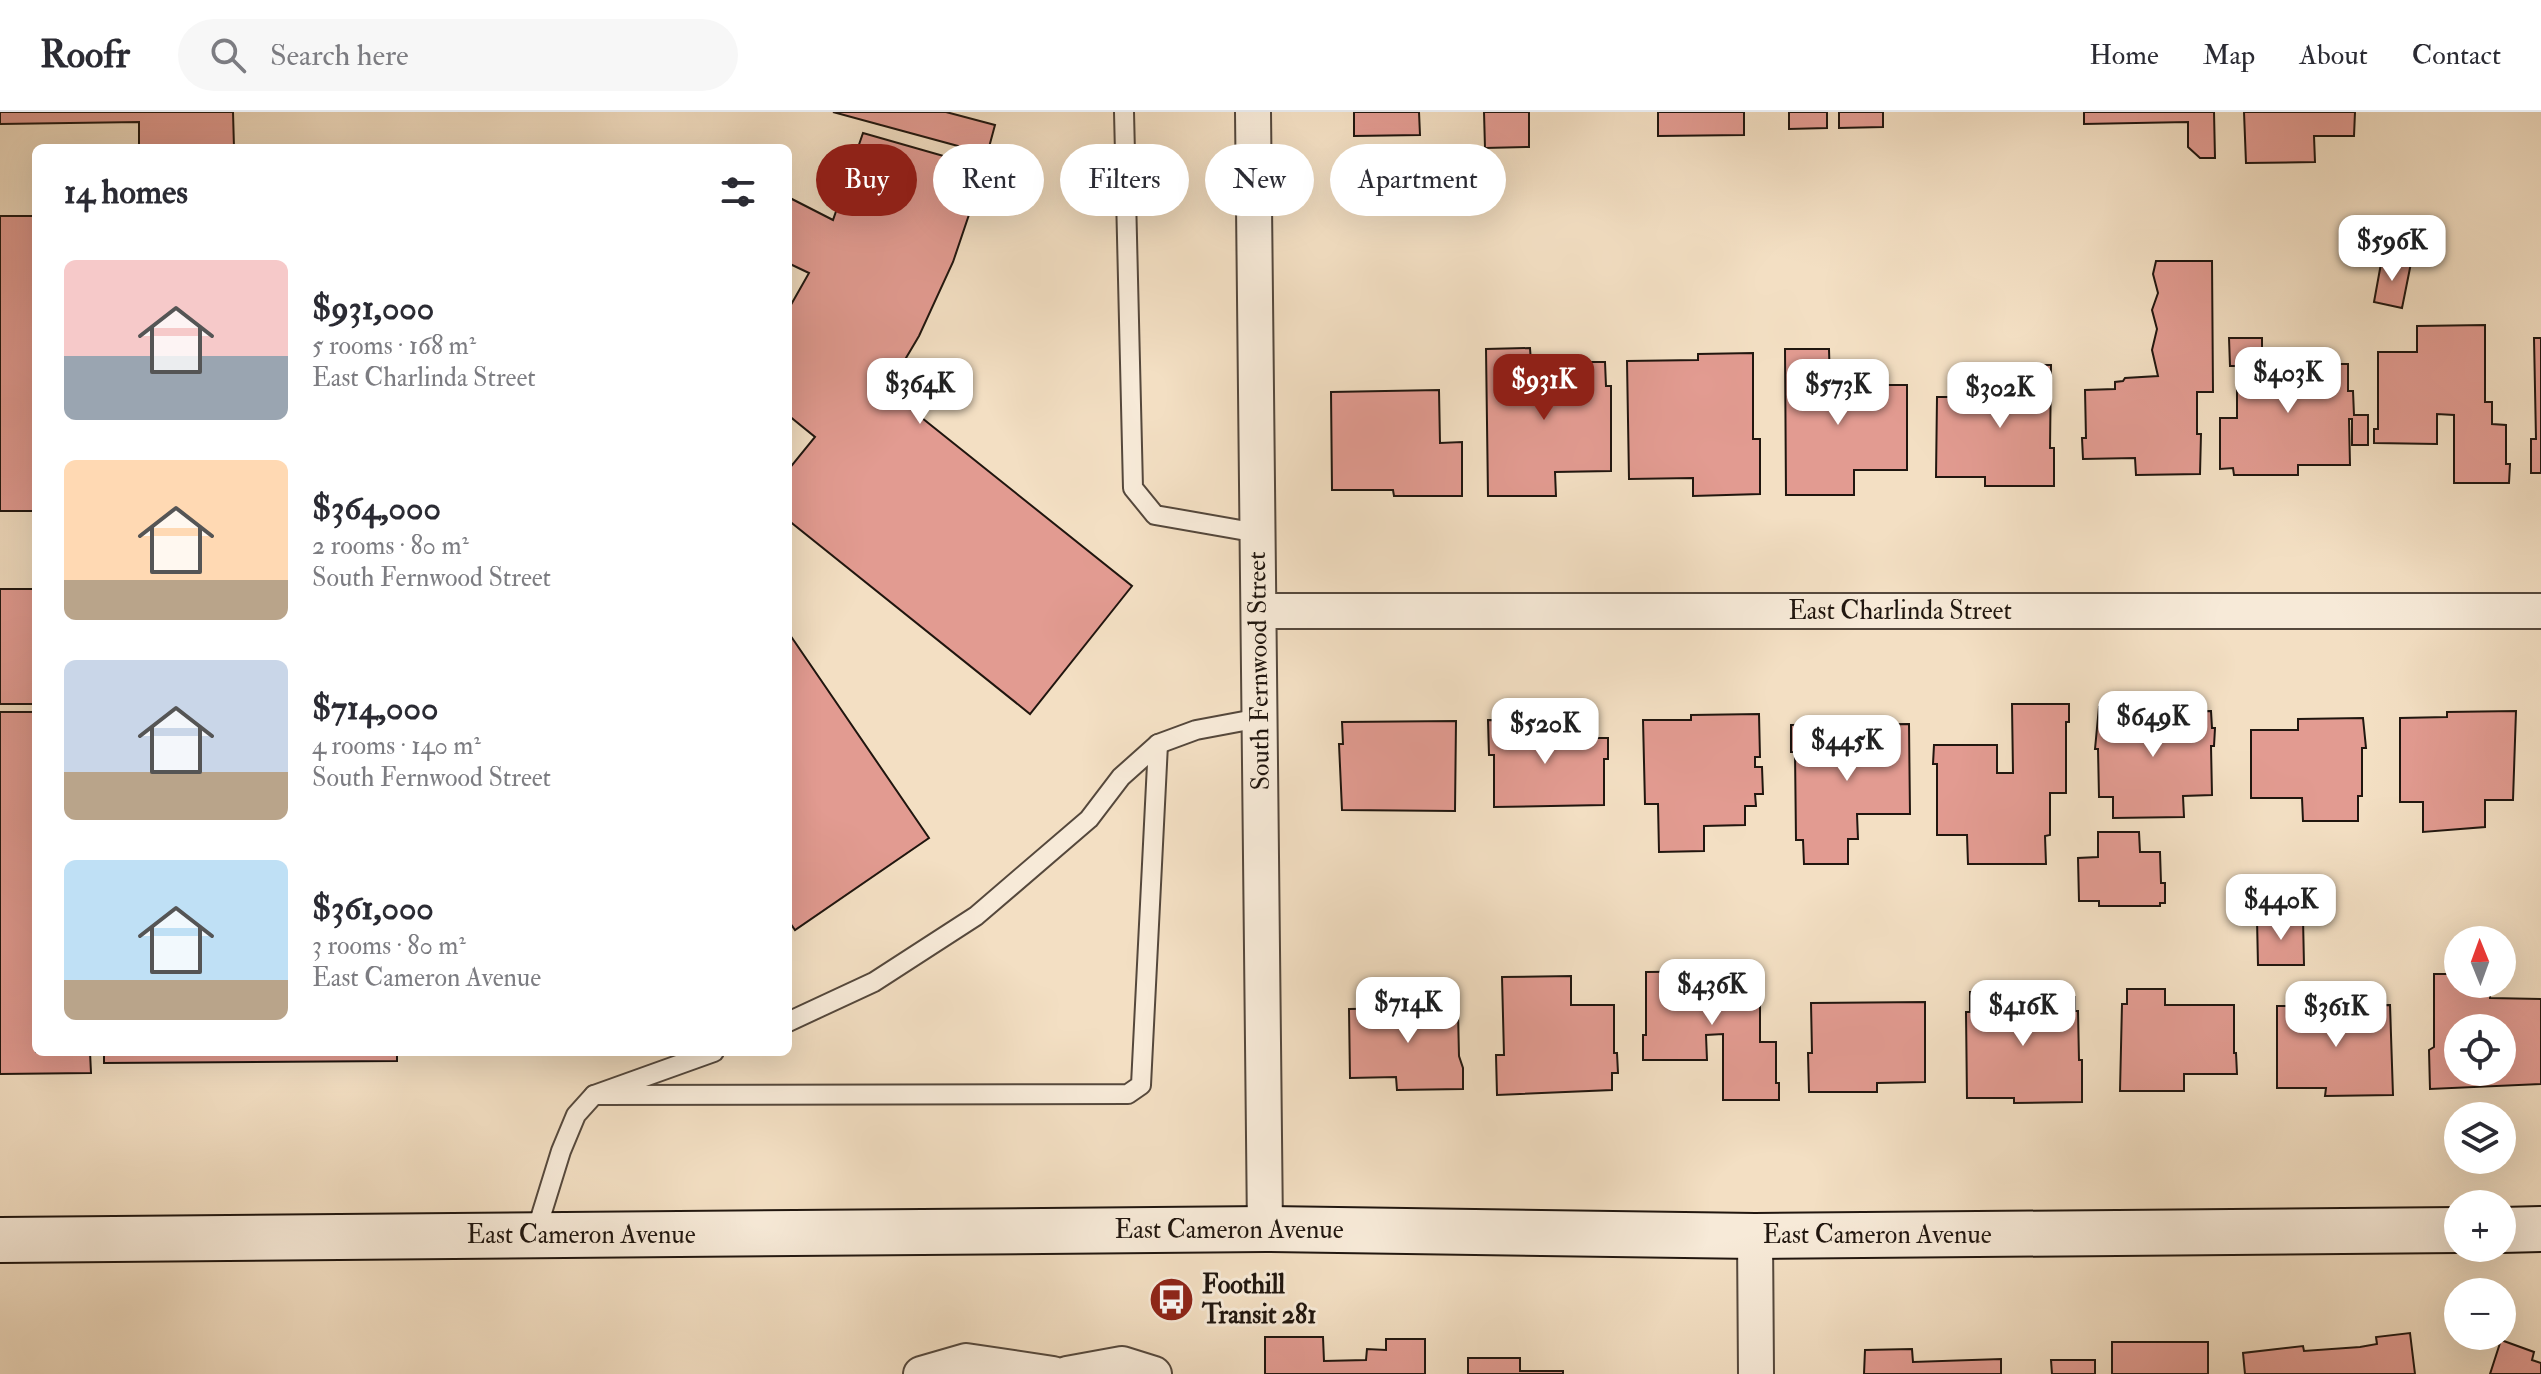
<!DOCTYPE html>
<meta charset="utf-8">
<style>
:root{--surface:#fff;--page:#f7f7f7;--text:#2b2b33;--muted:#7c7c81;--line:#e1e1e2;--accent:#8f2418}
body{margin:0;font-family:"IM FELL Double Pica",serif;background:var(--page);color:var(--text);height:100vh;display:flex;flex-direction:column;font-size:30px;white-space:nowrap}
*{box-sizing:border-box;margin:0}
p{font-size:26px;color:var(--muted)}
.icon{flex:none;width:44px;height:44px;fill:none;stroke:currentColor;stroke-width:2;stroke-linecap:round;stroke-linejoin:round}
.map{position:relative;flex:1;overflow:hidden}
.drawer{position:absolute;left:32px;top:32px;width:760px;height:912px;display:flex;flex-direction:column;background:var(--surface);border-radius:12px;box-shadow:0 8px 32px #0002}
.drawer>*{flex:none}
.guide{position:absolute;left:816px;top:32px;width:760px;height:72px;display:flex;gap:16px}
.needle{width:52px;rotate:359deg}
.fabs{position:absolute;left:2444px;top:814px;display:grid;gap:16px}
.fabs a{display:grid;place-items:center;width:72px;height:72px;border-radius:50%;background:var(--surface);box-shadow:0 8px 32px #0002;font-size:40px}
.price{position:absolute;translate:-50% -68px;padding:0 18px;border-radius:16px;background:#fff;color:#222;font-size:26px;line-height:52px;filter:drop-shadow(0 2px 4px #0008)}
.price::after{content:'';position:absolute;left:50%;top:48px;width:24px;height:18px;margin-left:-12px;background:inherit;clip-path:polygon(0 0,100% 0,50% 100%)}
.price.current{background:var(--accent);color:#fff}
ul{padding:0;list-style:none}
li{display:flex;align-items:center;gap:24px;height:200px;padding:0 32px}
li span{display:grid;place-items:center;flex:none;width:224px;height:160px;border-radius:12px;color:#555}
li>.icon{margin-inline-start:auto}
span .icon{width:96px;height:96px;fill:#fffc;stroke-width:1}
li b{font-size:34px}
h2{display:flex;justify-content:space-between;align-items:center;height:96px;padding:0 32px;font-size:34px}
.pill{padding:0 28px;border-radius:36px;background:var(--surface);box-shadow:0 8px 32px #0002;font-size:28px;line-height:72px}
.pill.current{background:var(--accent);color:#fff}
header{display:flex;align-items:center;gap:48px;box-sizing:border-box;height:112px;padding:0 40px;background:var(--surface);border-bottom:2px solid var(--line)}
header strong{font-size:38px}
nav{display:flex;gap:44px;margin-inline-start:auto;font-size:28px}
.search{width:560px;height:72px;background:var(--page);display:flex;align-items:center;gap:20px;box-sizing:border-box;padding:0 28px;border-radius:44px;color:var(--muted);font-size:30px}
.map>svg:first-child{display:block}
.building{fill:#e29b91;stroke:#20160f;stroke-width:2;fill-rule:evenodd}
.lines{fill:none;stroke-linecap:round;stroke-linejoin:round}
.service-casing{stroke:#55483c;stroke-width:22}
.minor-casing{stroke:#55483c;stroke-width:38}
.secondary-casing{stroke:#20160f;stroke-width:48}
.service{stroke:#f7ead8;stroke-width:18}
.minor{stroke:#f7ead8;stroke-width:34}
.secondary{stroke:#f7ead8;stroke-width:44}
.labels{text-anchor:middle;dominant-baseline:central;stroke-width:6;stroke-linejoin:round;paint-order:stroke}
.street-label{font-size:26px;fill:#20160f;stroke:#f7ead8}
.poi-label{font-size:26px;font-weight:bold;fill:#20160f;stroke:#f7ead8;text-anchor:start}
</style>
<header>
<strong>Roofr</strong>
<div class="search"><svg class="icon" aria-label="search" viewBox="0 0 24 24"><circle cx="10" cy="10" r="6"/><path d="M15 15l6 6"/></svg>Search here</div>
<nav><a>Home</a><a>Map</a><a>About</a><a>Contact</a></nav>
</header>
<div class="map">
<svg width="2541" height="1262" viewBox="0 0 2541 1262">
<rect width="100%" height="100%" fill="#f3dfc3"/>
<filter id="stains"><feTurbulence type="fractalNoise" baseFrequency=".0025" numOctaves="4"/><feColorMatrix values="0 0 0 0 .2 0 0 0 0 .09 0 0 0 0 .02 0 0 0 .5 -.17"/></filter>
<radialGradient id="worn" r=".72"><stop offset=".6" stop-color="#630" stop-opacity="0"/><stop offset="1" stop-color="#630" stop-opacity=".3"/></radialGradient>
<!-- building -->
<g class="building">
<path d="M0 0H233L234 36H139V10L0 12Z"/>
<path d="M833 0H946L995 13 978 76 953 150 919 224 887 278 1132 474 1030 602 788 408V358L815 325 788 303V198L809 161 788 151V85L833 108 863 21 954 47 958 34Z"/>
<path d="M1354 0H1419L1420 23 1354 24Z"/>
<path d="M1484 0H1529V35L1485 36Z"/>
<path d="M1658 0H1744V23L1658 24Z"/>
<path d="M1789 0H1827V16L1789 17Z"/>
<path d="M1839 0H1883V15L1839 16Z"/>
<path d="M2084 0H2214L2215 46H2200L2188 35V10L2084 12Z"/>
<path d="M2244 0H2355L2354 24H2314L2315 50 2246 51Z"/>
<rect x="0" y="104" width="36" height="295"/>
<path d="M2382 146 2411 151 2402 196 2374 190Z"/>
<path d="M2156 149H2212L2213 280H2197V322H2201L2200 362 2136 363 2135 346 2083 347 2082 326H2086L2085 278 2115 277V270L2123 269 2125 266 2158 264 2152 238 2157 217 2152 198 2158 181 2153 162Z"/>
<path d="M2485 213V290H2492V312L2506 313V352H2510L2509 371H2454V303L2437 302V332L2374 331V317H2378V240H2417V214Z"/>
<path d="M2229 226H2262V248H2318V252H2348V279H2353L2354 303H2368V333H2352V307H2349L2350 353H2298V363H2234L2233 356 2220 357V306H2237V254H2230Z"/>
<path d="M2534 226H2541V361H2531V327H2536Z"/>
<path d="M1530 236 1531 250H1605L1606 274H1611V359L1555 360 1556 384H1488L1486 237Z"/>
<path d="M1785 237H1829L1830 273H1907V358H1854V383H1786Z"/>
<path d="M1753 241V327H1760V382L1693 384V366L1629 367 1627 249 1698 248V242Z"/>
<path d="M1988 253H2051L2050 336H2054V374H1985V365H1936L1937 285H1986Z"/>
<path d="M1439 278 1440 331 1462 330V384H1394L1393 378H1332L1331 280Z"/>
<rect x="0" y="477" width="36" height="115"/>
<path d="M788 520 929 726 795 818 788 808Z"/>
<path d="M2012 592H2069V610H2066V681H2050V723L2045 724 2046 752H1968L1967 723H1937V652H1933L1934 633H1997V661H2013Z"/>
<path d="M2163 594V600L2211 599 2212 616H2215L2214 634H2211L2212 683 2183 684 2184 705 2113 706V685H2099L2098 637H2095L2099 595Z"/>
<path d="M2516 599 2513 688H2485V715L2423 720V690H2400V606L2447 605V600Z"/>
<path d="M0 600H36V940H90L91 961 0 962Z"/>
<path d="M1759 602 1760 645H1755V655H1762L1763 682H1755L1756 694H1745V713L1704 714V739L1659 740 1658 692H1645L1643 608H1691V603Z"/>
<path d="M2363 606 2366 636H2362V684H2358V709H2303L2302 686H2251V618H2298V607Z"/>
<path d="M1488 608 1555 609V626H1608V647H1604V693L1494 695V643H1489Z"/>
<path d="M1456 609 1455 699 1342 698 1339 632H1343L1342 610Z"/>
<path d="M1909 612 1910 702H1857L1858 727H1848V752H1804L1803 728H1796L1795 640H1791V613Z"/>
<path d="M2098 720H2139L2140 740H2160L2161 771H2165V791H2160V794H2099V789H2079L2078 746 2098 745Z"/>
<path d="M2303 806 2304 853H2258L2257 807Z"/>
<path d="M1760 859V930H1776V971H1779V988H1723V922L1706 923 1707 948H1643V923H1646V860Z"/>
<path d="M2434 862H2458V872H2490V886L2541 887V972L2430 977 2429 938 2434 935ZM2458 916H2502V960H2458Z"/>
<path d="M1571 864V893H1614V941H1617L1618 961H1612V978L1497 983 1496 943H1504L1502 865Z"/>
<path d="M2127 877H2165V893H2234V941H2236L2237 962H2184V979H2120L2122 892H2127Z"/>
<path d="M1970 880H2024V886L2075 885V899H2078L2079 948H2082V990L2014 991V986H1967L1966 900H1970Z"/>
<path d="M1454 885 1455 900H1458L1459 944 1463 956V977L1397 978 1396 965 1350 966 1349 897 1415 896V886Z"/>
<path d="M1925 890V970L1877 971V980H1809L1808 941H1812L1811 891Z"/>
<path d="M2390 893 2393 983 2325 984 2326 976H2277V894Z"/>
<path d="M104 940H397V949L104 951Z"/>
<path d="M2410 1221 2415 1262H2245L2243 1241 2303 1234 2304 1239 2360 1235 2377 1232 2376 1225Z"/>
<path d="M1265 1225H1323L1324 1249 1366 1248 1367 1237 1386 1238V1227H1425V1262H1265Z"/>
<path d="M2501 1228 2534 1240 2532 1248 2541 1251V1262H2490Z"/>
<rect x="2112" y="1230" width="96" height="32"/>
<path d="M1912 1237 1913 1250 2001 1247V1262H1864L1865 1238Z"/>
<path d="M1468 1246H1520V1259H1563V1262H1468Z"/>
<path d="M2051 1248H2095V1262H2052Z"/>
</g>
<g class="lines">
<defs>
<g id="service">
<path d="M1124 0 1133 376 1155 403 1258 421"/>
<path d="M788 910 874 870 976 804 1089 707 1121 665 1158 632 1196 618 1260 606"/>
<path d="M594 983 1128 982 1141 973 1158 632"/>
<path d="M535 1123 561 1039 576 1003 594 983 714 940"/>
</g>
<g id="minor">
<path d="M1253 0 1265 1117"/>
<path d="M1259 499H2541"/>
<path d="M1755 1124 1756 1262"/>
<path d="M921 1262 966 1249 1053 1262"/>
<path d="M1067 1262 1122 1252 1154 1262"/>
</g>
<g id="secondary">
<path d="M2502 1118 2541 1117"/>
<path d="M0 1128 1265 1117 1755 1124 2458 1118"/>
</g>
</defs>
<!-- service casing -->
<use href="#service" class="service-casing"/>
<!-- minor casing -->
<use href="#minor" class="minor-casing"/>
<!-- secondary casing -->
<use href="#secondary" class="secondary-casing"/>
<!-- service -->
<use href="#service" class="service"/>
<!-- minor -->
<use href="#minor" class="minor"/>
<!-- secondary -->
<use href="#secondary" class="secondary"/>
</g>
<!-- icons -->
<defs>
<symbol id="bus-disc" viewBox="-11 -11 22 22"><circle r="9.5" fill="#8f2418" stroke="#f7ead8"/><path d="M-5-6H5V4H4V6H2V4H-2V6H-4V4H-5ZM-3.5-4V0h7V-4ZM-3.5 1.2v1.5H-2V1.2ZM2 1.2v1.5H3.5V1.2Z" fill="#fff"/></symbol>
</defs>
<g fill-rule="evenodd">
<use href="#bus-disc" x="1146" y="1162" width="51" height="51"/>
</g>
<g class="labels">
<!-- street labels -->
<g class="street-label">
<text x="1900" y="499">East Charlinda Street</text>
<text transform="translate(1259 559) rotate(-91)">South Fernwood Street</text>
<text x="1229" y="1118">East Cameron Avenue</text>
<text x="581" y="1123">East Cameron Avenue</text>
<text x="1877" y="1123">East Cameron Avenue</text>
</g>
<!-- poi labels -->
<g class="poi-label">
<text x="1202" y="1173">Foothill<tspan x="1202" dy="30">Transit 281</tspan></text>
</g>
</g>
<rect width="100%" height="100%" filter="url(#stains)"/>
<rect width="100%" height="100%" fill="url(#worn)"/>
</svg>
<div class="fabs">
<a><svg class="needle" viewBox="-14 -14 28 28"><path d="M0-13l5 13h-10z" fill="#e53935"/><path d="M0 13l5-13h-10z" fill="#7c7c81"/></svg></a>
<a><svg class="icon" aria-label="locate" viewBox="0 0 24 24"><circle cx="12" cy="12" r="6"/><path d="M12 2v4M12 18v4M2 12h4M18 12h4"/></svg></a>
<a><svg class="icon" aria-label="layers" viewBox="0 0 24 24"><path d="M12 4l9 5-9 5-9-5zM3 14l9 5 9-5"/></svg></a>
<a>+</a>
<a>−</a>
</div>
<b class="price" style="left:2392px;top:171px">$596K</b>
<b class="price" style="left:2288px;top:303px">$403K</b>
<b class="price current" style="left:1544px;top:310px">$931K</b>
<b class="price" style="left:920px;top:314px">$364K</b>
<b class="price" style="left:1838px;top:315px">$573K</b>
<b class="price" style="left:2000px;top:318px">$302K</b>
<b class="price" style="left:2153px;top:647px">$649K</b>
<b class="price" style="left:1545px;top:654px">$520K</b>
<b class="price" style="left:1847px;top:671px">$445K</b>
<b class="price" style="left:2281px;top:830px">$440K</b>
<b class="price" style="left:1712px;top:915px">$436K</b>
<b class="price" style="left:1408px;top:933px">$714K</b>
<b class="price" style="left:2023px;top:936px">$416K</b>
<b class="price" style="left:2336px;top:937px">$361K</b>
<div class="guide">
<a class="pill current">Buy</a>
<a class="pill">Rent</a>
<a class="pill">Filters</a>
<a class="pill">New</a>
<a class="pill">Apartment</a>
</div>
<section class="drawer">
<h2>14 homes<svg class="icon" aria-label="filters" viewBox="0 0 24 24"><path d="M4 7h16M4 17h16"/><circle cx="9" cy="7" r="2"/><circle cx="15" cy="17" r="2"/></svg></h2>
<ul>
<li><span style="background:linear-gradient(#f6c9c9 60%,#9aa5b1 0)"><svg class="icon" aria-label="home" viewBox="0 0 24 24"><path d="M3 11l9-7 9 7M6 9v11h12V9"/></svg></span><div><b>$931,000</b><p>5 rooms · 168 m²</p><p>East Charlinda Street</p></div></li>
<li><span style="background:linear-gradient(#ffd9b3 75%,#b9a48a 0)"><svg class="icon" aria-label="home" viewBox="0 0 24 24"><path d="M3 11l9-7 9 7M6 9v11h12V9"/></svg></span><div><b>$364,000</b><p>2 rooms · 80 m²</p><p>South Fernwood Street</p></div></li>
<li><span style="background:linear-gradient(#c9d6e8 70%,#b9a48a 0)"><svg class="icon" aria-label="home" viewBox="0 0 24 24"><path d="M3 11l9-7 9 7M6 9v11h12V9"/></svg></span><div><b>$714,000</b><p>4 rooms · 140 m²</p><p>South Fernwood Street</p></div></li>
<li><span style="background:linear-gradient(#bfe0f5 75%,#b9a48a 0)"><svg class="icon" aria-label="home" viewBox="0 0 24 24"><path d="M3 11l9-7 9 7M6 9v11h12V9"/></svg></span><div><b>$361,000</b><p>3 rooms · 80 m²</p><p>East Cameron Avenue</p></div></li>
</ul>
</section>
</div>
